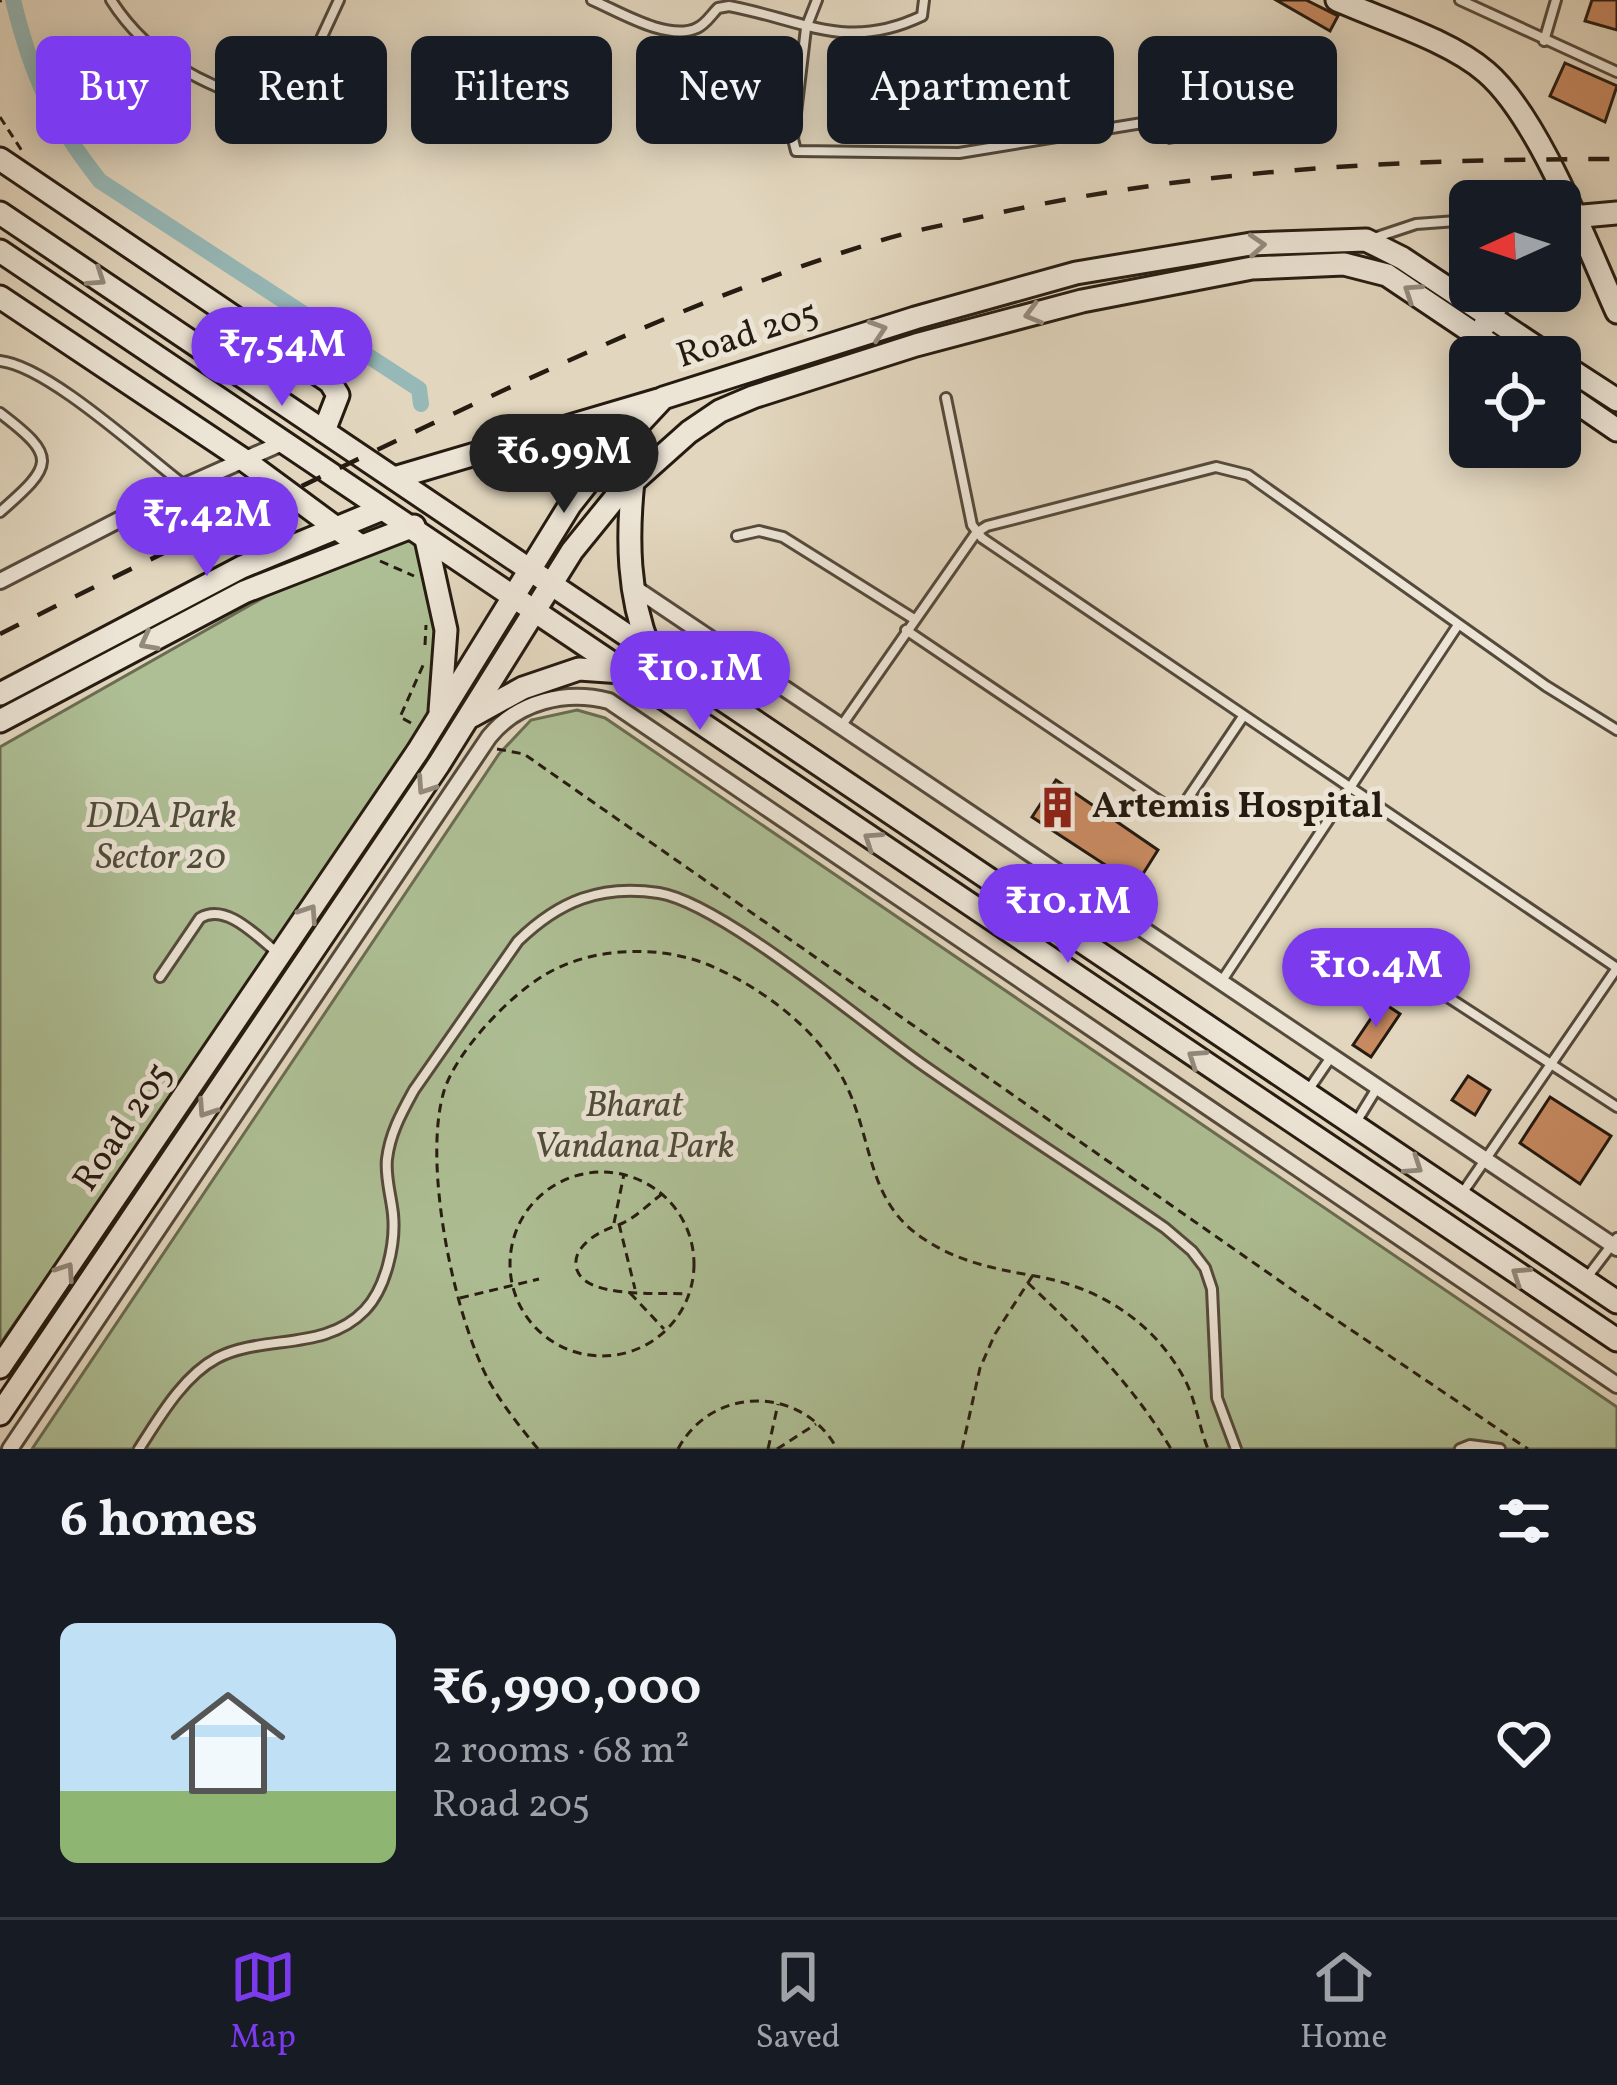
<!DOCTYPE html>
<meta charset="utf-8">
<style>
:root{--surface:#171b24;--page:#20242c;--text:#f1f3f6;--muted:#9ea1a6;--line:#363941;--accent:#7c3aed}
body{margin:0;font-family:Vollkorn,serif;background:var(--page);color:var(--text);height:100vh;display:flex;flex-direction:column;font-size:45px;white-space:nowrap}
*{box-sizing:border-box;margin:0}
p{font-size:39px;color:var(--muted)}
.icon{flex:none;width:66px;height:66px;fill:none;stroke:currentColor;stroke-width:2;stroke-linecap:round;stroke-linejoin:round}
.map{position:relative;height:1449px;overflow:hidden}
.panel{display:flex;flex-direction:column;background:var(--surface);flex:1}
.panel>*{flex:none}
.guide{position:absolute;left:36px;top:36px;width:1545px;height:108px;display:flex;gap:24px}
.needle{width:78px;rotate:267deg}
.fabs{position:absolute;left:1449px;top:180px;display:grid;gap:24px}
.fabs a{display:grid;place-items:center;width:132px;height:132px;border-radius:18px;background:var(--surface);box-shadow:0 6px 30px #0003;font-size:60px}
.price{position:absolute;translate:-50% -102px;padding:0 27px;border-radius:42px;background:var(--accent);color:#fff;font-size:39px;line-height:78px;filter:drop-shadow(0 3px 6px #0008)}
.price::after{content:'';position:absolute;left:50%;top:72px;width:36px;height:27px;margin-left:-18px;background:inherit;clip-path:polygon(0 0,100% 0,50% 100%)}
.price.active{background:#222;color:#fff}
ul{padding:0;list-style:none}
li{display:flex;align-items:center;gap:36px;height:300px;padding:0 60px}
li+li{border-top:3px solid var(--line)}
li span{display:grid;place-items:center;flex:none;width:336px;height:240px;border-radius:18px;color:#555}
li>.icon{margin-inline-start:auto}
span .icon{width:144px;height:144px;fill:#fffc;stroke-width:1}
li b{font-size:51px}
h2{display:flex;justify-content:space-between;align-items:center;height:144px;padding:0 60px;font-size:51px}
.chip{padding:0 42px;border-radius:18px;background:var(--surface);box-shadow:0 6px 30px #0003;font-size:42px;line-height:108px}
.chip.active{background:var(--accent);color:#fff}
.tabs{display:flex;justify-content:space-around;align-items:center;height:168px;border-top:3px solid var(--line);background:var(--surface);font-size:33px;color:var(--muted)}
.tabs a{display:grid;justify-items:center;gap:6px}
.tabs .active{color:var(--accent)}
.map>svg:first-child{display:block}
.green{fill:#aebf95;stroke:#6a6d53;stroke-width:3}
.lines{fill:none;stroke-linecap:round;stroke-linejoin:round}
.canal{stroke:#96b8b7;stroke-width:16}
.building{fill:#c68960;stroke:#261b11;stroke-width:3}
.lane-casing{stroke:#554a3c;stroke-width:14}
.street-casing{stroke:#554a3c;stroke-width:20}
.secondary-casing{stroke:#261b11;stroke-width:27}
.path{stroke:#261b11;stroke-width:3;stroke-dasharray:9 6;stroke-linecap:butt}
.lane{stroke:#ece4d5;stroke-width:8}
.street{stroke:#ece4d5;stroke-width:14}
.secondary{stroke:#ece4d5;stroke-width:21}
.rail{stroke:#261b11;stroke-width:4.5;stroke-dasharray:21 21;stroke-linecap:butt}
.oneway{stroke:#938a7d}
.labels{text-anchor:middle;dominant-baseline:central;stroke-width:10;stroke-linejoin:round;paint-order:stroke}
.street-label{font-size:36px;fill:#261b11;stroke:#ece4d5}
.poi-label{font-size:36px;font-weight:bold;fill:#261b11;stroke:#ece4d5;text-anchor:start}
.park-label{font-size:36px;font-style:italic;fill:#4f4c39;stroke:#ece4d5}
</style>
<div class="map">
<svg width="1617" height="1449" viewBox="0 0 1617 1449">
<rect width="100%" height="100%" fill="#e2d6be"/>
<filter id="stains"><feTurbulence type="fractalNoise" baseFrequency=".00167" numOctaves="4"/><feColorMatrix values="0 0 0 0 .2 0 0 0 0 .09 0 0 0 0 .02 0 0 0 .5 -.17"/></filter>
<radialGradient id="worn" r=".72"><stop offset=".6" stop-color="#630" stop-opacity="0"/><stop offset="1" stop-color="#630" stop-opacity=".3"/></radialGradient>
<!-- green -->
<g class="green">
<path d="M409 528 436 579 439 717 0 1344V747L358 544Z"/>
<path d="M577 710 605 718 1617 1407V1449H32L499 754 531 720Z"/>
</g>
<g class="lines">
<!-- canal -->
<path class="canal" d="M13 0C32 77 51 119 100 181L419 389 421 404"/>
</g>
<!-- building -->
<g class="building">
<path d="M1276 0H1306L1338 16 1330 31Z"/>
<path d="M1592 0H1617V30L1585 21Z"/>
<path d="M1565 63 1617 86 1605 122 1550 96Z"/>
<path d="M679 70 722 75 720 93 677 88Z"/>
<path d="M1232 121 1233 136 1169 143 1167 128Z"/>
<path d="M1056 780 1158 850 1136 885 1032 817Z"/>
<path d="M1335 938 1364 957 1337 999 1308 980Z"/>
<path d="M1382 1002 1400 1014 1371 1057 1353 1045Z"/>
<path d="M1468 1076 1490 1090 1475 1115 1452 1100Z"/>
<path d="M1550 1097 1611 1136 1580 1184 1520 1143Z"/>
</g>
<g class="lines">
<defs>
<g id="lane">
<path d="M111 0C149 60 208 88 275 107L289 104 294 97 339 0"/>
<path d="M592 0C618 11 668 42 697 28 706 24 711 15 718 8L729 6C804 20 846 52 922 16L924 0"/>
<path d="M817 0 806 28 793 139 796 151 959 153 1228 109"/>
<path d="M1460 0 1617 72"/>
<path d="M1544 41 1556 0"/>
<path d="M1374 238 1416 224 1470 220"/>
<path d="M0 361C48 366 143 454 184 485"/>
<path d="M946 398 972 525 982 538 1617 968"/>
<path d="M0 413C58 457 54 465 0 512"/>
<path d="M737 536 759 531 783 537 914 619"/>
<path d="M906 630 1170 808 1184 804 1242 718"/>
<path d="M842 725 976 533 987 526 1216 467 1248 475 1546 686 1617 730"/>
<path d="M1377 951 1617 1107"/>
<path d="M160 977 200 918C227 902 258 938 279 954"/>
<path d="M1221 982 1458 625"/>
<path d="M1307 1092 1331 1057"/>
<path d="M1355 1124 1377 1088"/>
<path d="M1461 1195 1617 968"/>
<path d="M1585 1280 1617 1238"/>
<path d="M139 1449C159 1418 183 1376 217 1358 263 1334 325 1352 365 1310 386 1288 396 1244 393 1214 391 1195 385 1177 387 1159 390 1133 402 1112 414 1090L518 941C559 901 601 884 659 893 721 903 863 1023 920 1063 1001 1120 1084 1172 1165 1228L1192 1251 1205 1268 1212 1289 1217 1398 1236 1449"/>
<path d="M1460 1449 1470 1445 1500 1449"/>
</g>
<g id="street">
<path d="M0 581 185 486 282 443"/>
<path d="M632 586 1617 1248"/>
<path d="M10 1449 489 737C518 701 566 690 609 701L1617 1385"/>
</g>
<g id="secondary">
<path d="M1337 0C1382 20 1449 40 1486 72 1539 117 1587 246 1617 312"/>
<path d="M0 159 330 382 338 395 324 431"/>
<path d="M0 213 1617 1302"/>
<path d="M1561 218 1617 213"/>
<path d="M0 251 1617 1340"/>
<path d="M0 297 244 460 358 544"/>
<path d="M1484 326 1506 291"/>
<path d="M1560 363 1617 400"/>
<path d="M1560 391 1617 430"/>
<path d="M394 478 658 400"/>
<path d="M633 481C627 539 628 595 649 648"/>
<path d="M426 539 446 630 440 711"/>
<path d="M0 694 242 567 380 510"/>
<path d="M472 716 523 688 579 669 622 672"/>
<path d="M0 721 244 592 414 526"/>
<path d="M0 1367 418 751 570 505 607 458 663 398 915 318 1076 273 1251 244 1366 240 1402 258 1551 357"/>
<path d="M0 1414 439 764 572 551 615 498 689 432 720 411 753 397 916 345 1082 301 1252 268 1344 264 1387 275 1509 357"/>
</g>
</defs>
<!-- lane casing -->
<use href="#lane" class="lane-casing"/>
<!-- street casing -->
<use href="#street" class="street-casing"/>
<!-- secondary casing -->
<use href="#secondary" class="secondary-casing"/>
<!-- path -->
<g class="path">
<path d="M0 2 1 0"/>
<path d="M0 117 22 151"/>
<path d="M273 506 282 531"/>
<path d="M380 561 414 576"/>
<path d="M425 645 426 625"/>
<path d="M411 723 400 717 425 661"/>
<path d="M497 749 524 754 1320 1309 1528 1449"/>
<circle cx="602" cy="1264" r="92"/>
<path d="M662 1194C650 1203 636 1217 623 1223 611 1228 600 1231 589 1240 582 1246 575 1254 576 1264 577 1300 660 1292 687 1294"/>
<path d="M614 1223 624 1174"/>
<path d="M619 1224 635 1289"/>
<path d="M1028 1283C1082 1334 1133 1385 1171 1449"/>
<path d="M630 1293 664 1329"/>
<path d="M460 1298 539 1279"/>
<path d="M538 1449C521 1428 504 1407 490 1383 454 1317 422 1164 444 1091 456 1052 508 997 543 976 589 947 658 944 709 965 765 989 823 1033 848 1089 873 1144 868 1203 924 1239 958 1262 995 1269 1035 1276 1098 1287 1154 1321 1185 1380 1196 1401 1199 1427 1208 1449"/>
<path d="M678 1449C712 1385 803 1385 837 1449"/>
<path d="M768 1449 778 1404"/>
<path d="M777 1449 816 1424"/>
<path d="M962 1449 980 1368 995 1334 1033 1275"/>
</g>
<!-- lane -->
<use href="#lane" class="lane"/>
<!-- street -->
<use href="#street" class="street"/>
<!-- secondary -->
<use href="#secondary" class="secondary"/>
<!-- rail -->
<path class="rail" d="M0 634C141 563 283 495 425 427 574 357 721 289 879 241 910 231 944 225 976 218 1188 169 1401 159 1617 159"/>
</g>
<!-- one-way arrows -->
<defs><path id="oneway-chevron" d="M-2-3.5L2.5 0L-2 3.5" fill="none" stroke-width="1.6" stroke-linecap="round" stroke-linejoin="round" transform="scale(3)"/></defs>
<g class="oneway">
<use href="#oneway-chevron" transform="translate(1257 245) rotate(-4)"/>
<use href="#oneway-chevron" transform="translate(97 278) rotate(34)"/>
<use href="#oneway-chevron" transform="translate(1412 292) rotate(-146)"/>
<use href="#oneway-chevron" transform="translate(1033 314) rotate(165)"/>
<use href="#oneway-chevron" transform="translate(878 330) rotate(-18)"/>
<use href="#oneway-chevron" transform="translate(148 642) rotate(152)"/>
<use href="#oneway-chevron" transform="translate(425 786) rotate(124)"/>
<use href="#oneway-chevron" transform="translate(872 840) rotate(-146)"/>
<use href="#oneway-chevron" transform="translate(309 913) rotate(-56)"/>
<use href="#oneway-chevron" transform="translate(1196 1058) rotate(-146)"/>
<use href="#oneway-chevron" transform="translate(206 1109) rotate(124)"/>
<use href="#oneway-chevron" transform="translate(1414 1166) rotate(34)"/>
<use href="#oneway-chevron" transform="translate(66 1271) rotate(-56)"/>
<use href="#oneway-chevron" transform="translate(1520 1275) rotate(-146)"/>
</g>
<!-- icons -->
<defs>
<symbol id="building-bare" viewBox="-9 -9 18 18"><path d="M-4-6H4V6H1V3H-1V6H-4ZM-2.5-4.3h1.7v1.8h-1.7ZM.8-4.3h1.7v1.8H.8ZM-2.5-1h1.7V.8h-1.7ZM.8-1h1.7V.8H.8Z" fill="#8f2418" stroke="#ece4d5" stroke-width="2.5" paint-order="stroke"/></symbol>
</defs>
<g fill-rule="evenodd">
<use href="#building-bare" x="1028" y="778" width="59" height="59"/>
</g>
<g class="labels">
<!-- street labels -->
<g class="street-label">
<text transform="translate(748 336) rotate(-18)">Road 205</text>
<text transform="translate(124 1128) rotate(-56)">Road 205</text>
</g>
<!-- poi labels -->
<g class="poi-label">
<text x="1092" y="808">Artemis Hospital</text>
</g>
<!-- park labels -->
<g class="park-label">
<text x="161" y="818">DDA Park<tspan x="161" dy="41">Sector 20</tspan></text>
<text x="634" y="1107">Bharat<tspan x="634" dy="41">Vandana Park</tspan></text>
</g>
</g>
<rect width="100%" height="100%" filter="url(#stains)"/>
<rect width="100%" height="100%" fill="url(#worn)"/>
</svg>
<div class="fabs">
<a><svg class="needle" viewBox="-14 -14 28 28"><path d="M0-13l5 13h-10z" fill="#e53935"/><path d="M0 13l5-13h-10z" fill="#9ea1a6"/></svg></a>
<a><svg class="icon" aria-label="locate" viewBox="0 0 24 24"><circle cx="12" cy="12" r="6"/><path d="M12 2v4M12 18v4M2 12h4M18 12h4"/></svg></a>
</div>
<b class="price" style="left:282px;top:409px">₹7.54M</b>
<b class="price active" style="left:564px;top:516px">₹6.99M</b>
<b class="price" style="left:207px;top:579px">₹7.42M</b>
<b class="price" style="left:700px;top:733px">₹10.1M</b>
<b class="price" style="left:1068px;top:966px">₹10.1M</b>
<b class="price" style="left:1376px;top:1030px">₹10.4M</b>
<div class="guide">
<a class="chip active">Buy</a>
<a class="chip">Rent</a>
<a class="chip">Filters</a>
<a class="chip">New</a>
<a class="chip">Apartment</a>
<a class="chip">House</a>
</div>
</div>
<section class="panel">
<h2>6 homes<svg class="icon" aria-label="filters" viewBox="0 0 24 24"><path d="M4 7h16M4 17h16"/><circle cx="9" cy="7" r="2"/><circle cx="15" cy="17" r="2"/></svg></h2>
<ul>
<li><span style="background:linear-gradient(#bfe0f5 70%,#8fb573 0)"><svg class="icon" aria-label="home" viewBox="0 0 24 24"><path d="M3 11l9-7 9 7M6 9v11h12V9"/></svg></span><div><b>₹6,990,000</b><p>2 rooms · 68 m²</p><p>Road 205</p></div><svg class="icon" aria-label="heart" viewBox="0 0 24 24"><path d="M12 20l-8-8c-3-5 5-10 8-4 3-6 11-1 8 4z"/></svg></li>
</ul>
</section>
<nav class="tabs">
<a class="active"><svg class="icon" aria-label="map" viewBox="0 0 24 24"><path d="M3 6l6-2 6 2 6-2v14l-6 2-6-2-6 2zM9 4v14M15 6v14"/></svg>Map</a>
<a><svg class="icon" aria-label="saved" viewBox="0 0 24 24"><path d="M7 4h10v16l-5-4-5 4z"/></svg>Saved</a>
<a><svg class="icon" aria-label="home" viewBox="0 0 24 24"><path d="M3 11l9-7 9 7M6 9v11h12V9"/></svg>Home</a>
</nav>
